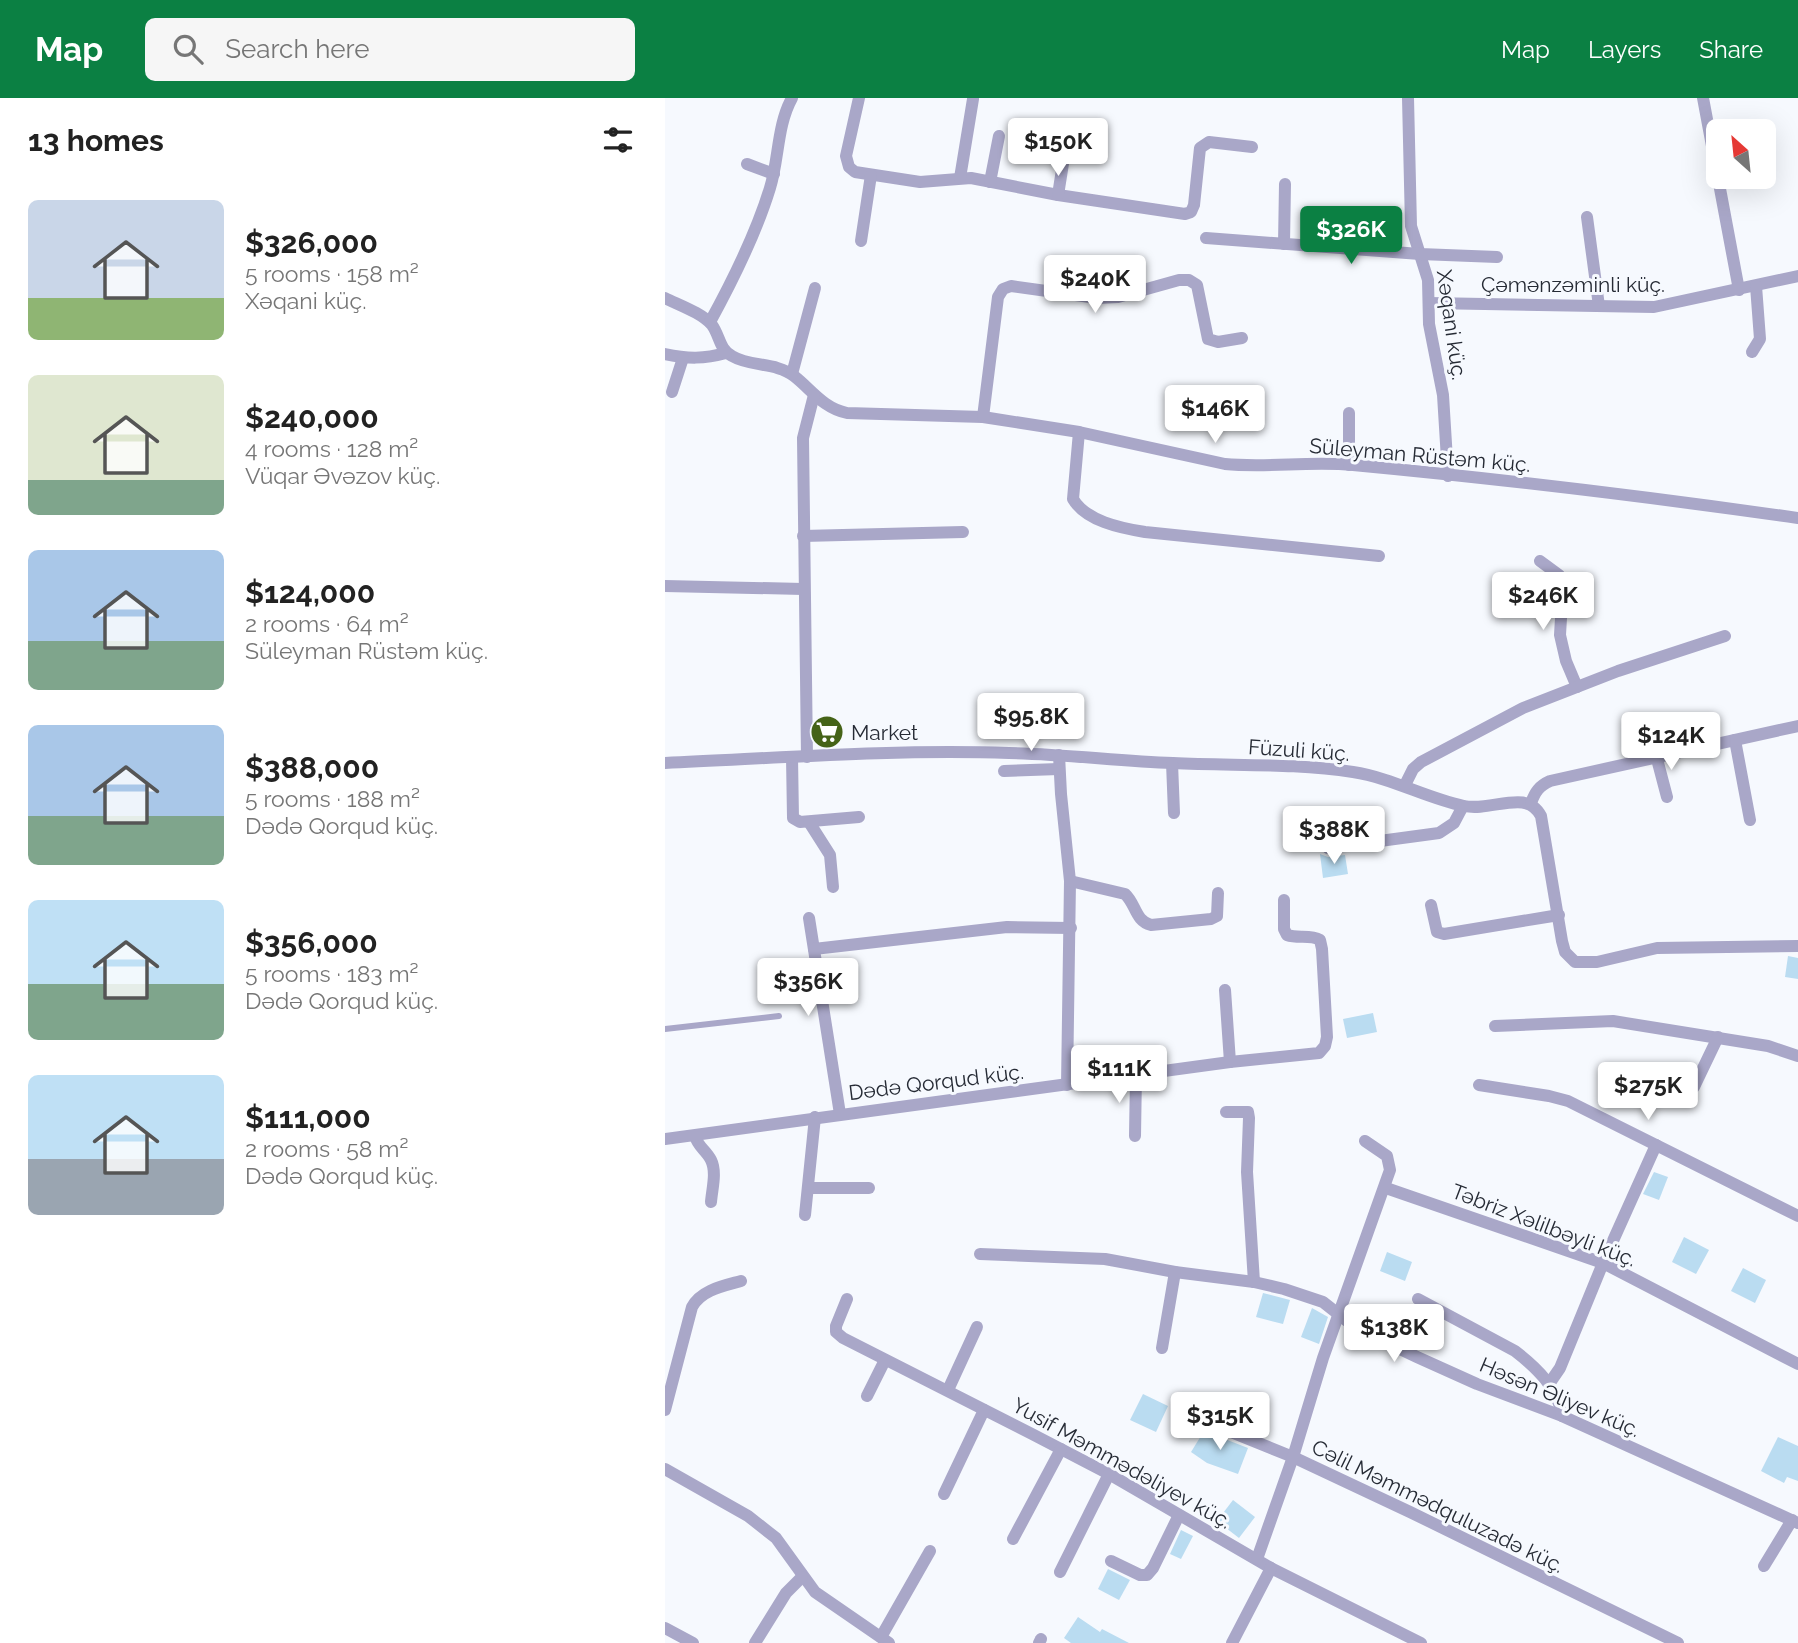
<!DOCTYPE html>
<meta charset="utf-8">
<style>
:root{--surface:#fff;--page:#f6f6f6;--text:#222;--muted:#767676;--accent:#0b8043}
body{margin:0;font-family:Raleway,sans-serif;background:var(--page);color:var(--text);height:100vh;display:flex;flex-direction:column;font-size:26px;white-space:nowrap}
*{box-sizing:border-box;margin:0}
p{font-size:23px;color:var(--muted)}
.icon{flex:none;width:38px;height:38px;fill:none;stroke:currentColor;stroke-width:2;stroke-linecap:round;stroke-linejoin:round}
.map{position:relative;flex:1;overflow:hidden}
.panel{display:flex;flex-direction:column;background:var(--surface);width:665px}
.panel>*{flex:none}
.needle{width:46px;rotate:333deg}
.buttons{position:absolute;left:1041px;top:21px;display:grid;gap:14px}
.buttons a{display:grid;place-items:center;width:70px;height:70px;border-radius:10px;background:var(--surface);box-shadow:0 7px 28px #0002;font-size:35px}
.price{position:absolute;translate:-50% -60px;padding:0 16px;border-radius:7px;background:#fff;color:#222;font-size:23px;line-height:46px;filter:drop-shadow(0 2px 4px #0008)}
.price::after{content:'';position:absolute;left:50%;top:42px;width:21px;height:16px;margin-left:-10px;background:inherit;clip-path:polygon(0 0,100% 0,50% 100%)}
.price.current{background:var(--accent);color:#fff}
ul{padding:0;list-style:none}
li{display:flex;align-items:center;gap:21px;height:175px;padding:0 28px}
li span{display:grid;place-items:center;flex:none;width:196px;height:140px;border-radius:10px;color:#555}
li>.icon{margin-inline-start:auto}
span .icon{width:84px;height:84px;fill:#fffc;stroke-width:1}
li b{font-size:30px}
h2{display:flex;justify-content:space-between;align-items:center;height:84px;padding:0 28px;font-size:30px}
header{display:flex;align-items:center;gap:42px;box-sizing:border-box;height:98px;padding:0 35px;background:var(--accent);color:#fff}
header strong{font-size:33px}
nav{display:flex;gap:38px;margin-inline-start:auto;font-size:24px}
.search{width:490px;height:63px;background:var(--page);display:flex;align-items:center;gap:18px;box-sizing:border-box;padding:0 24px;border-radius:10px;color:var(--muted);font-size:26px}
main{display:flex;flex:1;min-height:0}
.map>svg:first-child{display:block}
.building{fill:#badcf1}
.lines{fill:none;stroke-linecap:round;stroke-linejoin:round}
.service{stroke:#a9a7c8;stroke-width:6}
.minor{stroke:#a9a7c8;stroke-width:12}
.labels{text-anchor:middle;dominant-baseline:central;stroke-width:6;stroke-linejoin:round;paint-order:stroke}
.street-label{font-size:21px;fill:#262b35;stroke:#f6f9fe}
.poi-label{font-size:21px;fill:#262b35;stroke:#f6f9fe;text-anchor:start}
</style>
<header>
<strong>Map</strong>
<div class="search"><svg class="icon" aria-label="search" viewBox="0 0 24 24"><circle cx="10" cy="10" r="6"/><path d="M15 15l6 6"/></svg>Search here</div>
<nav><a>Map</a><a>Layers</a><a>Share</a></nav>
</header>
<main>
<section class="panel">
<h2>13 homes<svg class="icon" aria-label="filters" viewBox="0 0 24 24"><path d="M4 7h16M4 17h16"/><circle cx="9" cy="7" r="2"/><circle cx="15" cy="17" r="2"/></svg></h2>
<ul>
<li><span style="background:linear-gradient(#c9d6e8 70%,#8fb573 0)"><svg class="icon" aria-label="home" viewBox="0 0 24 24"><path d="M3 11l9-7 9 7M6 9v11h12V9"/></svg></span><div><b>$326,000</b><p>5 rooms · 158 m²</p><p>Xəqani küç.</p></div></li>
<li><span style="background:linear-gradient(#dfe7d0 75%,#7fa58c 0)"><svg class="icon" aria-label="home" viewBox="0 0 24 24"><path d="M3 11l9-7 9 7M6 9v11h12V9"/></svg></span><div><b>$240,000</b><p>4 rooms · 128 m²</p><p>Vüqar Əvəzov küç.</p></div></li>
<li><span style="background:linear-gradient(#a9c7e8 65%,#7fa58c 0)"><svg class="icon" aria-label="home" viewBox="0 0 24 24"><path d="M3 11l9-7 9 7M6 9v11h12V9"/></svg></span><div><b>$124,000</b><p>2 rooms · 64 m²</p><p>Süleyman Rüstəm küç.</p></div></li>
<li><span style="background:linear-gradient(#a9c7e8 65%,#7fa58c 0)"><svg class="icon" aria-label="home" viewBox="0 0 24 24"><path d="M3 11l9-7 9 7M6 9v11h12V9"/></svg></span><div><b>$388,000</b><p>5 rooms · 188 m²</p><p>Dədə Qorqud küç.</p></div></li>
<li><span style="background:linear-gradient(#bfe0f5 60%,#7fa58c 0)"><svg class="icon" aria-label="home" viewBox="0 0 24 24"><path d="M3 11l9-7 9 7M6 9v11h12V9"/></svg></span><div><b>$356,000</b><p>5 rooms · 183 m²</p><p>Dədə Qorqud küç.</p></div></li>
<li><span style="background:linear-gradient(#bfe0f5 60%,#9aa5b1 0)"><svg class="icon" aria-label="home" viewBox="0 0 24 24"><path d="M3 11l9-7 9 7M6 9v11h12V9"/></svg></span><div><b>$111,000</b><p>2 rooms · 58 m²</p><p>Dədə Qorqud küç.</p></div></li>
</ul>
</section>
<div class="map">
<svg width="1133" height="1545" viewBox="0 0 1133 1545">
<rect width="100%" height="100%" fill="#f6f9fe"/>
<!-- building -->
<g class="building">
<path d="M655 756 663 759 680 757 683 776 658 780Z"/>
<path d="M1123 858 1133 860V881L1120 879Z"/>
<path d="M708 915 712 934 682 940 678 921Z"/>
<path d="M989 1074 1003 1079 994 1102 978 1096Z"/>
<path d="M1019 1139 1044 1152 1031 1176 1007 1164Z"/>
<path d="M722 1154 747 1164 740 1183 715 1173Z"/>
<path d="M1078 1170 1101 1182 1090 1205 1066 1193Z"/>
<path d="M598 1195 625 1202 618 1226 591 1219Z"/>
<path d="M647 1210 663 1219 654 1246 636 1239Z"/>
<path d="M478 1296 503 1308 491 1334 465 1322Z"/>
<path d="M539 1333 583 1350 573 1376 542 1365 526 1354Z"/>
<path d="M1113 1339 1133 1348V1383L1122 1379 1119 1385 1096 1373Z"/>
<path d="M568 1402 590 1419 574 1440 552 1423Z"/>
<path d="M516 1432 528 1438 516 1461 505 1456Z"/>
<path d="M443 1471 465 1482 454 1502 433 1491Z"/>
<path d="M413 1519 435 1534 437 1531 464 1545H406L399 1540Z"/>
</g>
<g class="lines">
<!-- service -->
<path class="service" d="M0 931 114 918"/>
<!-- minor -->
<g class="minor">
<path d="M194 0 181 58 184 69 190 74 255 84 306 80 393 97 520 116 526 114 529 107 535 50 544 44 587 49"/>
<path d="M743 0 746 128 763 182 764 226 778 297 783 378"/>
<path d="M1038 0 1074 192"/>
<path d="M82 66 109 76"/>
<path d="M295 80 308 1"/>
<path d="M325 84 334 38"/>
<path d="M393 97 403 34"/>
<path d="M922 119 934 208"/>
<path d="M541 140 755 156 832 159"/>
<path d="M196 143 206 77"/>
<path d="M619 146 620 86"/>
<path d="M0 200C14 207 37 215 47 227 55 238 54 251 67 258 85 269 111 264 129 278 147 292 158 310 182 315L318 319 414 334 560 366C602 370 645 363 688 367 837 381 985 399 1133 420"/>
<path d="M764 205 989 209 1133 178"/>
<path d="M45 224C68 182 91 136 105 90 114 61 112 27 127 0"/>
<path d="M1087 254 1095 241 1091 188"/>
<path d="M0 256C23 261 39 261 61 255"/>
<path d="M127 276 150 190"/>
<path d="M7 294 18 260"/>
<path d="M684 315V367"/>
<path d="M318 319 333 199 338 191 346 188 432 200 453 199 514 182H524L532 187 543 241 553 244 577 240"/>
<path d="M414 334 408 401C421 423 455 430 480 434L714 458"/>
<path d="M138 438 298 434"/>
<path d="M875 463 894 477 898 486 895 537 901 563 912 589"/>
<path d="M855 483 898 486"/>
<path d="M0 488 138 491"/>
<path d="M1070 642 1085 722"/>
<path d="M394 657 396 696 405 783 402 987"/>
<path d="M127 659 128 720 135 724 194 719"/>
<path d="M142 659 138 340 149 297"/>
<path d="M992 661 1002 699"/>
<path d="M0 665C114 660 230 651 344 655 399 656 453 663 508 665 568 668 629 665 688 674 727 680 761 700 799 708 827 714 862 690 876 718L897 843 900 854 910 864H932L992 850 1133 848"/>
<path d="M507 665 509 715"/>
<path d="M339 673 394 671"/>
<path d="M740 687 748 671 756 664 858 610 953 573 1060 538"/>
<path d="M866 705C870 694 874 688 885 683L1133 628"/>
<path d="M144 724 165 757 168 789"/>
<path d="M663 750 774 735 789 725 798 708"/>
<path d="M405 783 460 796C471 806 470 823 486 827L546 821 552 818 553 795"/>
<path d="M766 807 772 834 779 836 894 817"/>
<path d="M144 820 175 1016"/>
<path d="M149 851 342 829 406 830"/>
<path d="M560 892 565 964"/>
<path d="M830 928 948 923 1103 948 1133 958"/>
<path d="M814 987 884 998 903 1003 1133 1118"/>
<path d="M1029 989 1053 939"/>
<path d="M561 1014H583L584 1020 582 1074 589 1184"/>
<path d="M30 1038C33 1049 41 1052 46 1062 52 1074 47 1091 46 1104"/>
<path d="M470 1038 471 976"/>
<path d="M0 1041 565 964 654 955 660 948 662 939 657 851 655 842C645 836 633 841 622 837L619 831V802"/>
<path d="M144 1090H204"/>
<path d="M721 1090 938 1165 1133 1266"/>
<path d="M140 1117 150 1019"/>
<path d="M315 1156 440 1161 510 1174 589 1184 619 1191 658 1204 691 1230 752 1259 812 1286 897 1318 1133 1425"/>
<path d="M182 1201 171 1228V1234L178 1240 367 1336 444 1376 606 1470 756 1545"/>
<path d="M753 1201 850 1253C872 1270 893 1290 897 1318"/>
<path d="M497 1250 510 1174"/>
<path d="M884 1286 895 1270 938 1165 991 1047"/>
<path d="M283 1292 312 1229"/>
<path d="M202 1298 220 1262"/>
<path d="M0 1312 27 1209C36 1192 58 1188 76 1183"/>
<path d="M514 1313 628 1359 745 1414 1013 1545"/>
<path d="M0 1371 83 1418 111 1440 150 1494 224 1545"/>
<path d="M279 1396 319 1312"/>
<path d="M348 1441 396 1351"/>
<path d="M592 1461 628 1359 658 1260 725 1072 722 1058 700 1043"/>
<path d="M446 1463 475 1477H482L488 1470 514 1417"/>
<path d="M1099 1468 1127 1422"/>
<path d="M395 1474 444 1376"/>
<path d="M0 1530 28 1545"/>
<path d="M216 1539 265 1453"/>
<path d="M90 1545 121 1495 137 1479"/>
<path d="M374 1545 376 1541"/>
<path d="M567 1545 606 1470"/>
</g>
</g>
<!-- icons -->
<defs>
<symbol id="supermarket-disc" viewBox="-11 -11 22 22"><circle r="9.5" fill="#456317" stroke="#f6f9fe"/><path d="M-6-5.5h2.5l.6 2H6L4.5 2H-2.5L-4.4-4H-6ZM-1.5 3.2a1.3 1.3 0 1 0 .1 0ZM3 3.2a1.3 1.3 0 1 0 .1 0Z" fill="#fff"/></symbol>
</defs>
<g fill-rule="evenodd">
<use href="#supermarket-disc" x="143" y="615" width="38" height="38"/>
</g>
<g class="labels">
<!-- street labels -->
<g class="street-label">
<text x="908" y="186">Çəmənzəminli küç.</text>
<text transform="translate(787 227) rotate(82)">Xəqani küç.</text>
<text transform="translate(755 357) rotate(5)">Süleyman Rüstəm küç.</text>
<text transform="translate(634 652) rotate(4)">Füzuli küç.</text>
<text transform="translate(271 984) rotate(-7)">Dədə Qorqud küç.</text>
<text transform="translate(879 1127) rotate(21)">Təbriz Xəlilbəyli küç.</text>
<text transform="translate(895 1299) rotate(23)">Həsən Əliyev küç.</text>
<text transform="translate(457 1365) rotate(29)">Yusif Məmmədəliyev küç.</text>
<text transform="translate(773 1408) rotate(26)">Cəlil Məmmədquluzadə küç.</text>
</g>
<!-- poi labels -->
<g class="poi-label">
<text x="186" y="634">Market</text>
</g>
</g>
</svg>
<div class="buttons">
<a><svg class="needle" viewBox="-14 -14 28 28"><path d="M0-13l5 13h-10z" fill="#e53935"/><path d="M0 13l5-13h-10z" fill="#767676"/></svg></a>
</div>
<b class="price" style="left:393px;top:80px">$150K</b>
<b class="price current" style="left:686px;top:168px">$326K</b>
<b class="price" style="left:430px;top:217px">$240K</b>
<b class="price" style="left:550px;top:347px">$146K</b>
<b class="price" style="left:878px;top:534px">$246K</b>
<b class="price" style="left:366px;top:655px">$95.8K</b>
<b class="price" style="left:1006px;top:674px">$124K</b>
<b class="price" style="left:669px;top:768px">$388K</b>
<b class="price" style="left:143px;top:920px">$356K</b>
<b class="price" style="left:454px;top:1007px">$111K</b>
<b class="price" style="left:983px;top:1024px">$275K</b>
<b class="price" style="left:729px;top:1266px">$138K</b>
<b class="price" style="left:555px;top:1354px">$315K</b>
</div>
</main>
